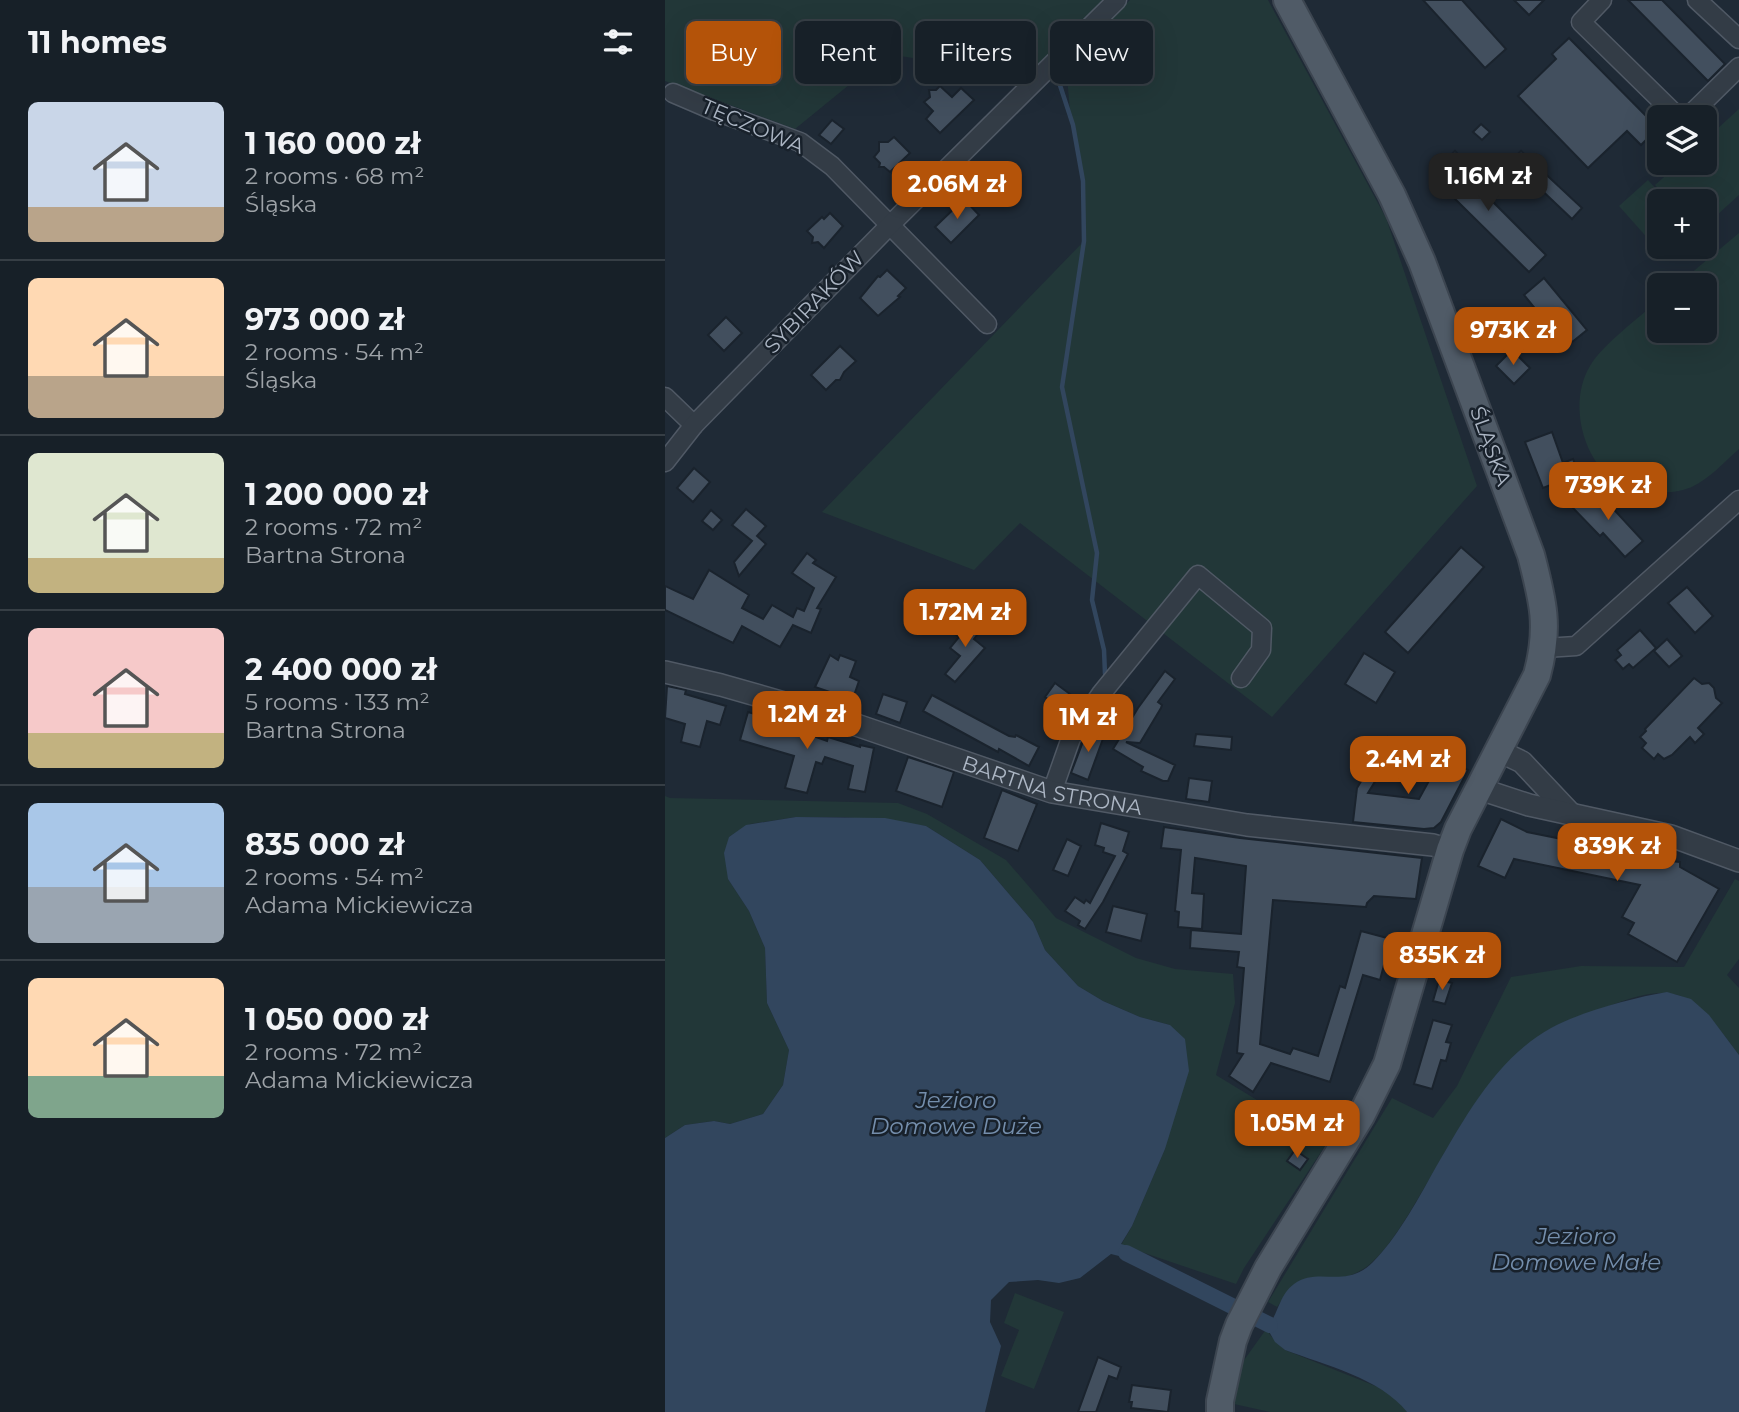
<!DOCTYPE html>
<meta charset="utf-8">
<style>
:root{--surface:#172028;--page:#242d34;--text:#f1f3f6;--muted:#9ea3a8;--line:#363e45;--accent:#b45309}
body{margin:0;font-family:Montserrat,sans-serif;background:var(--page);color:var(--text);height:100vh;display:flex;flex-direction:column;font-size:26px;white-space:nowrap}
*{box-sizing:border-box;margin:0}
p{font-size:23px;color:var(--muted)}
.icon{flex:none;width:38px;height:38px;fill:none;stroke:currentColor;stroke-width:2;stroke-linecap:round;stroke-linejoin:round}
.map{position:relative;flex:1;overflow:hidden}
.side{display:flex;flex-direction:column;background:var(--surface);width:665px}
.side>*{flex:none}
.guide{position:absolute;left:21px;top:21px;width:665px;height:63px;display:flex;gap:14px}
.controls{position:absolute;left:982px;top:105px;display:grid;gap:14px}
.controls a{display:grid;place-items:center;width:70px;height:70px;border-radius:10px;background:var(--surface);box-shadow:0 7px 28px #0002,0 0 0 2px var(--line);font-size:35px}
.price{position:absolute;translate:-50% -60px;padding:0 16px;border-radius:14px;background:var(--accent);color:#fff;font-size:23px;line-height:46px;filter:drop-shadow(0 2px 4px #0008)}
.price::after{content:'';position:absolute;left:50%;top:42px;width:21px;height:16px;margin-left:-10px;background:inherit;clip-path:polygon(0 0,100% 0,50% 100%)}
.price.on{background:#222;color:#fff}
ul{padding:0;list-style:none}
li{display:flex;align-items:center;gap:21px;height:175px;padding:0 28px}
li+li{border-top:2px solid var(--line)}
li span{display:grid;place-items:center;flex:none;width:196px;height:140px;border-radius:10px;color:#555}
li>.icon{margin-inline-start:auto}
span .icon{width:84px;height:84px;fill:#fffc;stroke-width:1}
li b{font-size:30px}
h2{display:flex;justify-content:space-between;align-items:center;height:84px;padding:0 28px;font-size:30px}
.chip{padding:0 24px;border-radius:10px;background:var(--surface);box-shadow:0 7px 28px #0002,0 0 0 2px var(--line);font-size:24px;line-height:63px}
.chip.on{background:var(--accent);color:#fff}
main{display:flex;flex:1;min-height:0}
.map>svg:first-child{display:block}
.green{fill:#223738}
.water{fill:#32465e}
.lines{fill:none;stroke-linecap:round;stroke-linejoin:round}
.stream{stroke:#32465e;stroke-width:4.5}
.canal{stroke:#32465e;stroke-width:16}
.building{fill:#424f5e;stroke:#1a232d;stroke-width:2}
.minor-casing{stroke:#505965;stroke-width:21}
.tertiary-casing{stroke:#505965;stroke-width:24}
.primary-casing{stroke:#3c4550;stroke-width:30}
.minor{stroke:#333c46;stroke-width:18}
.tertiary{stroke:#333c46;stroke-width:21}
.primary{stroke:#505b67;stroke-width:26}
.labels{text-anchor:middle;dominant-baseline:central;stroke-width:5;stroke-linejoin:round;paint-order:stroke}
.street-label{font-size:21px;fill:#acb6c4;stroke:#18212b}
.water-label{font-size:23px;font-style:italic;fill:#748eac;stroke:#18212b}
</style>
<main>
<section class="side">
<h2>11 homes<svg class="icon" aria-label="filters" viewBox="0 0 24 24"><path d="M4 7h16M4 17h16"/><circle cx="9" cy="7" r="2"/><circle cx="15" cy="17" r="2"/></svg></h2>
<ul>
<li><span style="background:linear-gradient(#c9d6e8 75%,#b9a48a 0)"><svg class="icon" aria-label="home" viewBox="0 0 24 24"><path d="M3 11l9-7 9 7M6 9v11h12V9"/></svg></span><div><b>1 160 000 zł</b><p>2 rooms · 68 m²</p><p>Śląska</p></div></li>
<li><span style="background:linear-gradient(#ffd9b3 70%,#b9a48a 0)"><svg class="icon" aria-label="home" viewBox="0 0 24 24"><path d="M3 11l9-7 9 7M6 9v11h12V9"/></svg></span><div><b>973 000 zł</b><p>2 rooms · 54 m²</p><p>Śląska</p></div></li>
<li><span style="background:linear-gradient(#dfe7d0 75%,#c2b280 0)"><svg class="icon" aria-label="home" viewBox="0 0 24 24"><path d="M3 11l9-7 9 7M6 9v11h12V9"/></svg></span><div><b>1 200 000 zł</b><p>2 rooms · 72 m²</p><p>Bartna Strona</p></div></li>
<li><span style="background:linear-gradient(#f6c9c9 75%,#c2b280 0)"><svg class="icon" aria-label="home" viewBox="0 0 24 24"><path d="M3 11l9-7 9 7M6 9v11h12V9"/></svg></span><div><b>2 400 000 zł</b><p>5 rooms · 133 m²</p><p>Bartna Strona</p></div></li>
<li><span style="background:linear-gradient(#a9c7e8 60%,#9aa5b1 0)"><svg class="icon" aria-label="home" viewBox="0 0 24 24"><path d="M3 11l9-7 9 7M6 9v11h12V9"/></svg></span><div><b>835 000 zł</b><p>2 rooms · 54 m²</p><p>Adama Mickiewicza</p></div></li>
<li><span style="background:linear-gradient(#ffd9b3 70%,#7fa58c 0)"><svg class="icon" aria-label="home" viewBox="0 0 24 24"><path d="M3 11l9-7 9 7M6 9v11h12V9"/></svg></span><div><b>1 050 000 zł</b><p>2 rooms · 72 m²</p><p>Adama Mickiewicza</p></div></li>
</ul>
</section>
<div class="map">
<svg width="1074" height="1412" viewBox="0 0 1074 1412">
<rect width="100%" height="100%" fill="#1f2a36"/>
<!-- green -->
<g class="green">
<path d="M0 0H441L364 76 222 54 130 129 0 81Z"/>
<path d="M465 0H603L721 218 812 486 607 717 355 523 309 570 157 512 419 241 418 181 405 112 401 64Z"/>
<path d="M1074 109V195L1040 226V201H1005L990 185 1015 163H1040V140Z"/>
<path d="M983 180 1002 201H994V247H1016L1002 260 954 206Z"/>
<path d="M1074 233V449C1058 463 1039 485 1018 490 996 496 959 490 942 475 915 449 905 399 925 366 937 345 975 317 994 300V331H1040V285H1012Z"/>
<path d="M0 796 5 798 233 803 262 814 341 860 391 918 471 958 510 969 568 974 570 1003 551 1075 662 1143 579 1268 571 1284 456 1245 467 1226 500 1149 505 1025 475 1017 438 1001 413 986 380 950 368 922 315 860 261 826 180 817H131L85 824 64 837 63 879 84 911 100 948 102 1003 124 1050 118 1085 98 1114 65 1124 49 1121 20 1125 0 1138Z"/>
<path d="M1070 879 1074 881V959L1062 975 1074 988V1055C1031 998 1018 977 944 1006 925 1013 902 1019 885 1029 824 1066 793 1131 758 1190 745 1212 725 1247 706 1263 686 1282 653 1281 627 1286L612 1307 603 1302 727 1098 768 1118 792 1086 846 977 916 966 1019 967Z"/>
<path d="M350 1293 399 1312 369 1389 336 1376 354 1330 339 1323Z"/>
<path d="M602 1328 605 1335 620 1350 713 1387 732 1399 742 1412H605L569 1404 577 1363Z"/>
</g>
<!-- water -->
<g class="water">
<path d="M131 817 220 818 261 826 315 860 368 922 380 950 413 986 438 1001 475 1017 505 1025 520 1039 524 1071 500 1149 467 1226 456 1244 463 1246 458 1257 446 1254 415 1278 394 1283 373 1280 344 1282 326 1300 325 1322 336 1346 320 1412H0V1138L20 1125 49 1121 65 1124 98 1114 118 1085 124 1050 102 1003 100 948 84 911 63 879 59 853 64 837 81 825Z"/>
<path d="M1002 992 1026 999 1044 1015 1074 1055V1412H742C715 1378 660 1365 620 1350L610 1342 602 1328C613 1315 614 1295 629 1284 654 1266 680 1290 708 1262 731 1239 751 1203 767 1174 798 1121 830 1059 886 1028 918 1011 967 998 1002 992Z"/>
</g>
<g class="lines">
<!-- stream -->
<path class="stream" d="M391 73 408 125 418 181 419 241 397 387 432 553 427 600 439 650 440 674"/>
<!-- canal -->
<path class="canal" d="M461 1253 605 1325"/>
</g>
<!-- building -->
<g class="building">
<path d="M758 0H797L841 49 820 68Z"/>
<path d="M849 0H879L864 15Z"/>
<path d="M963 0H997L1060 64 1043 81Z"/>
<path d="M904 38 993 128 976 145 962 131 923 168 853 96 891 59 887 54Z"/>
<path d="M275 86 287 97 296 88 309 100 275 133 261 119 268 111 259 102 265 97 264 90H271Z"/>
<path d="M167 120 179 129 166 144 154 135Z"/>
<path d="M816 124 825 132 817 140 808 132Z"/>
<path d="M229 137 245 153 225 172 219 167H214L215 163 209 157 214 151V142H223Z"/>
<path d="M790 151 807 169 801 175 881 255 864 272 784 193 788 189 770 171Z"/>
<path d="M856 151 917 208 907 219 846 161Z"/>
<path d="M299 199 314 215 286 243 270 227Z"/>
<path d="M165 213 178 226 159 248 153 242 147 243 148 237 142 231 157 217 159 219Z"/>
<path d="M222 270 241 288 233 296 235 297 213 316 195 298 213 276 215 277Z"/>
<path d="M879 278 922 330 901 347 859 295Z"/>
<path d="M61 317 77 333 59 351 43 335Z"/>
<path d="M175 346 191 361 179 372 175 380H171L161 390 146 375Z"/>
<path d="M847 350 865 368 849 384 831 366Z"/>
<path d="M887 432 898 463 908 459 914 474 878 488 860 442Z"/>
<path d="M29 468 45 482 28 502 12 488Z"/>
<path d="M929 488 978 541 960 557 938 533 935 536 908 508Z"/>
<path d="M81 509 101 526 92 536 101 544 74 576 69 562 87 541 67 525Z"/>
<path d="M46 510 57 520 48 530 37 521Z"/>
<path d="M796 547 819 567 743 653 720 632Z"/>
<path d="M142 553 151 560 148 563 171 577 152 608 156 609 146 633 128 625 115 647 77 626 68 643 0 610V586L28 599 44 570 84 595 77 608 98 619 107 605 128 617 132 608 139 611 149 588 127 573Z"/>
<path d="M1022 587 1048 616 1030 633 1003 603Z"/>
<path d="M309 619 318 627 309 639 320 648 290 682 280 674 295 656 285 648 294 637 290 634 300 623 304 626Z"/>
<path d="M975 630 991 648 968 668 964 664 958 669 950 660 956 655 952 650Z"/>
<path d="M1002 639 1017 656 1004 667 989 651Z"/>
<path d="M699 653 730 672 711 703 680 684Z"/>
<path d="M165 655 173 660 175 655 191 661 185 677 194 681 185 707 168 702 171 694 150 687Z"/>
<path d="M500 671 510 679 493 702 497 705 496 708 475 743 461 742 510 765 503 781H498L476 771 478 767 448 749 473 708Z"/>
<path d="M1029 678 1037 684 1044 683 1049 688 1051 698 1057 703 1033 728 1039 734 1030 743 1025 737 1007 755 999 759 993 754 989 759 977 748 981 743 975 737 981 731 980 729Z"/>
<path d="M390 683 409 697 399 711 380 697Z"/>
<path d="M2 686 21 690 20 694 61 706 55 725 42 721 35 747 16 742 20 724 0 718Z"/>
<path d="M218 694 242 702 235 723 211 714Z"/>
<path d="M267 695 344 736 350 737 351 735 374 747 364 766 334 749 333 752 258 711Z"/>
<path d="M83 712 138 728 137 732 162 741 163 737 195 747V745L209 748 200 792 183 789 188 766 160 757 157 764 151 762 142 793 120 788 129 756 75 740Z"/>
<path d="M426 728 439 736 423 780 406 773 419 739Z"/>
<path d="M531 734 567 737 566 750 529 746Z"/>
<path d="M723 737 733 744 703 793 754 799 777 757 803 770 776 822 769 828 759 829 688 822 692 788Z"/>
<path d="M243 757 289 772 277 807 231 791Z"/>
<path d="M524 778 547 781 544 802 521 799Z"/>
<path d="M337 790 372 804 353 851 319 838Z"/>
<path d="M836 819 862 832 991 858 1003 865 1005 861 1015 862V867L1054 889 1012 962 963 934 969 923 957 917 975 885 849 859 840 878 813 866Z"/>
<path d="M436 823 464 832 458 851 463 854 438 902 420 929 413 925 415 921 400 911 410 897 419 903 421 900 425 903 450 856 438 852 439 848 430 845Z"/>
<path d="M499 827 575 838 757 858 751 899 709 896 702 903 701 907 608 900 595 1044 625 1054 628 1048 653 1056 675 986 680 988 696 931 726 939 715 980 698 975 665 1082 606 1063 588 1092 564 1076 578 1054 572 1053 579 968 572 967 574 952 525 948 526 930 576 934 581 866 530 858 527 893 539 894 537 929 513 927 514 912 510 911 516 850 496 848Z"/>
<path d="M402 839 416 846 403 876 388 870Z"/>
<path d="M448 906 482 914 476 941 441 932Z"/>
<path d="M774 980 787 983 780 1004 768 1001Z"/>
<path d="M768 1020 787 1025 781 1042 786 1043 781 1061 776 1060 767 1089 749 1084Z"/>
<path d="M630 1150 643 1159 635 1170 622 1161Z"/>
<path d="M433 1357 456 1367 452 1379 444 1376 431 1412H413Z"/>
<path d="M467 1385 506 1390 503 1412 466 1408 467 1402H464Z"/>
</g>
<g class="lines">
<defs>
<g id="minor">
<path d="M937 0 916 22 1013 117"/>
<path d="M1032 0 1074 39"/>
<path d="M8 93 50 111 135 142 167 166 322 324"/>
<path d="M1023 117 1074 67"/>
<path d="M0 397 29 425"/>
<path d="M0 462 29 425 225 225 452 0"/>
<path d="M880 648 911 646 1074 500"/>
<path d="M387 792 406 738 436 694 533 575 597 628 596 650 576 678"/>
</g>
<g id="tertiary">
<path id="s1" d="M0 672 56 685 168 717 387 792 582 825 768 845 785 850"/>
<path d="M834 751 857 762 905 813"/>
<path d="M815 789 864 805 1006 836 1074 861"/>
</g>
<path id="primary" d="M555 1412V1401L568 1341 574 1325 603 1268 696 1116 722 1064 785 850 793 829 872 675C885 627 878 601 866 555L757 262 727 195 622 0"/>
</defs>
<!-- minor casing -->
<use href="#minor" class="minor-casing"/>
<!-- tertiary casing -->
<use href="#tertiary" class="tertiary-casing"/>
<!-- primary casing -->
<use href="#primary" class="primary-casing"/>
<!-- minor -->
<use href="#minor" class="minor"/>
<!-- tertiary -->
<use href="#tertiary" class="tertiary"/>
<!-- primary -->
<use href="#primary" class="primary"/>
</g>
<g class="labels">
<!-- street labels -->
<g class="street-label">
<text transform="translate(88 126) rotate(23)">TĘCZOWA</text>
<text transform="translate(149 302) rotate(-46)">SYBIRAKÓW</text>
<text transform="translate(826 446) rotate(70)">ŚLĄSKA</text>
<text stroke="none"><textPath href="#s1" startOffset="404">BARTNA STRONA</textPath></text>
</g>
<!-- water labels -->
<g class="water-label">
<text x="291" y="1100">Jezioro<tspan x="291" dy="26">Domowe Duże</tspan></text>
<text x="911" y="1236">Jezioro<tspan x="911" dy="26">Domowe Małe</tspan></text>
</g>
</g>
</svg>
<div class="controls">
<a><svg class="icon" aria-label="layers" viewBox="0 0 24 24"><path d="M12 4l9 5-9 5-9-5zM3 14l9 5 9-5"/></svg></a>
<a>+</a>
<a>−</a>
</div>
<b class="price on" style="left:823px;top:213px">1.16M zł</b>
<b class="price" style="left:292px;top:221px">2.06M zł</b>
<b class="price" style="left:848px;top:367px">973K zł</b>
<b class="price" style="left:943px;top:522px">739K zł</b>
<b class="price" style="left:300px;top:649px">1.72M zł</b>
<b class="price" style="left:142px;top:751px">1.2M zł</b>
<b class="price" style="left:423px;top:754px">1M zł</b>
<b class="price" style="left:743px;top:796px">2.4M zł</b>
<b class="price" style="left:952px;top:883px">839K zł</b>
<b class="price" style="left:777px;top:992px">835K zł</b>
<b class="price" style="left:632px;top:1160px">1.05M zł</b>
<div class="guide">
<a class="chip on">Buy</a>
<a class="chip">Rent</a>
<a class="chip">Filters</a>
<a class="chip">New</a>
</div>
</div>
</main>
